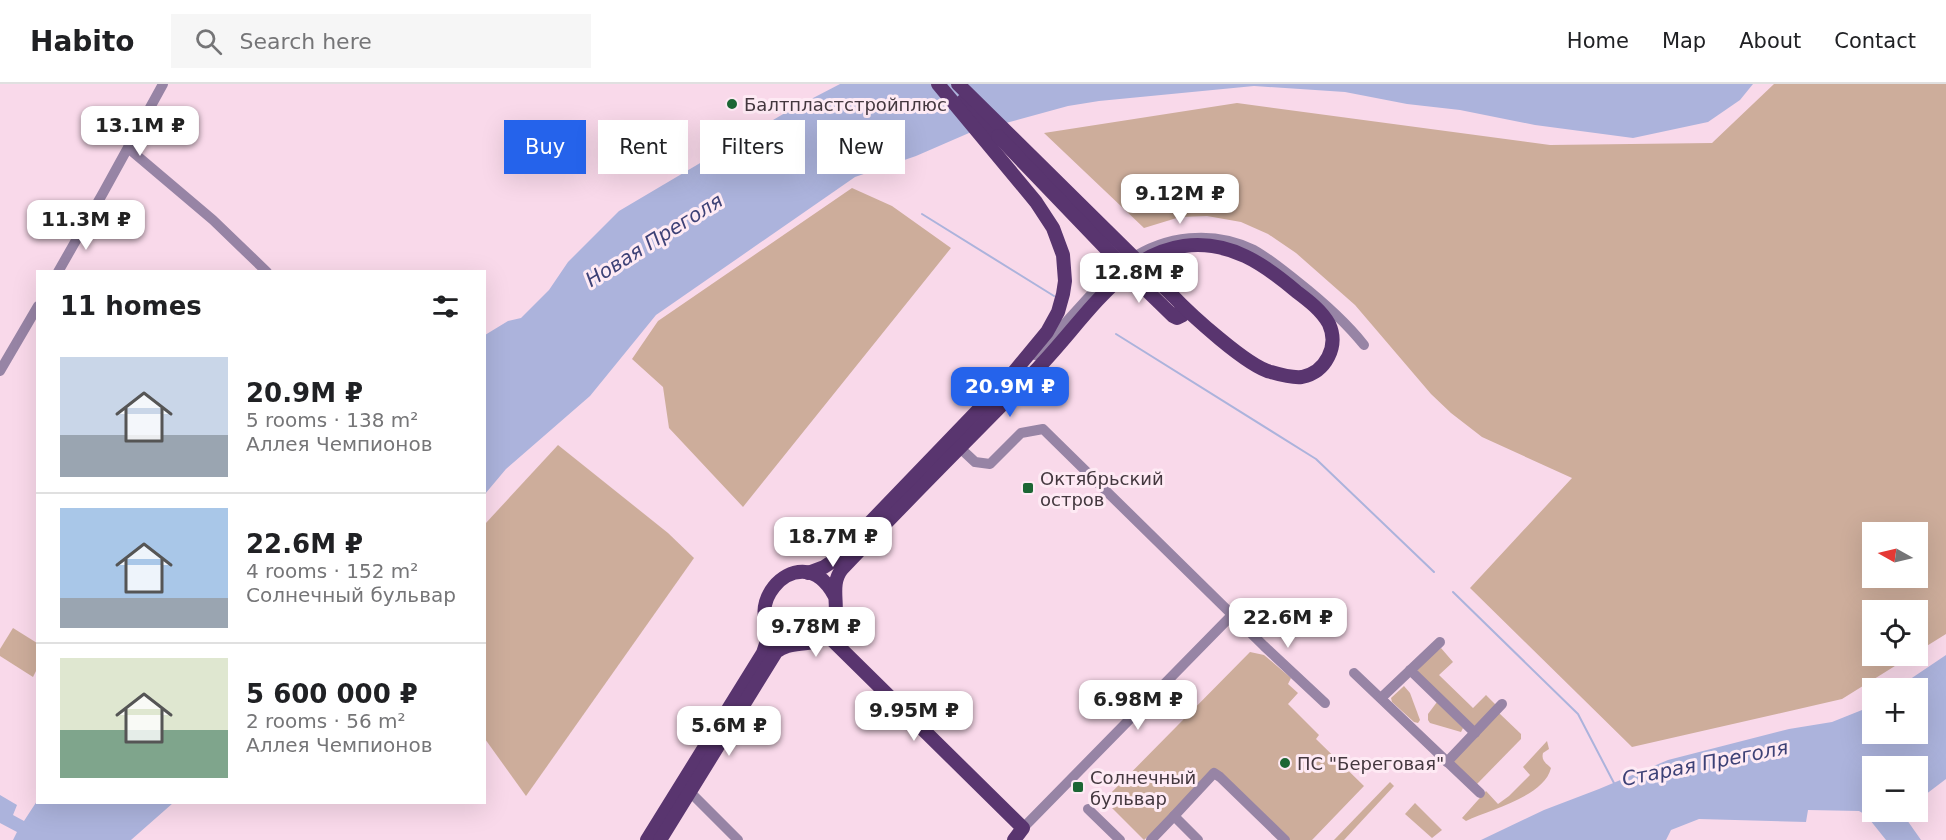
<!DOCTYPE html>
<meta charset="utf-8">
<style>
:root{--surface:#fff;--page:#f6f6f6;--text:#202124;--muted:#757577;--line:#e0e0e0;--accent:#2563eb}
body{margin:0;font-family:"DejaVu Sans",sans-serif;background:var(--page);color:var(--text);height:100vh;display:flex;flex-direction:column;font-size:22px;white-space:nowrap}
*{box-sizing:border-box;margin:0}
p{font-size:20px;color:var(--muted)}
.icon{flex:none;width:33px;height:33px;fill:none;stroke:currentColor;stroke-width:2;stroke-linecap:round;stroke-linejoin:round}
.map{position:relative;flex:1;overflow:hidden}
.details{position:absolute;left:36px;top:186px;width:450px;height:534px;display:flex;flex-direction:column;background:var(--surface);border-radius:0px;box-shadow:0 6px 24px #0002}
.details>*{flex:none}
.hud{position:absolute;left:504px;top:36px;width:570px;height:54px;display:flex;gap:12px}
.needle{width:39px;rotate:278deg}
.tools{position:absolute;left:1862px;top:438px;display:grid;gap:12px}
.tools a{display:grid;place-items:center;width:66px;height:66px;border-radius:0px;background:var(--surface);box-shadow:0 6px 24px #0002;font-size:30px}
.price{position:absolute;translate:-50% -51px;padding:0 14px;border-radius:12px;background:#fff;color:#222;font-size:20px;line-height:39px;filter:drop-shadow(0 2px 3px #0008)}
.price::after{content:'';position:absolute;left:50%;top:36px;width:18px;height:14px;margin-left:-9px;background:inherit;clip-path:polygon(0 0,100% 0,50% 100%)}
.price.active{background:var(--accent);color:#fff}
ul{padding:0;list-style:none}
li{display:flex;align-items:center;gap:18px;height:150px;padding:0 24px}
li+li{border-top:2px solid var(--line)}
li span{display:grid;place-items:center;flex:none;width:168px;height:120px;border-radius:0px;color:#555}
li>.icon{margin-inline-start:auto}
span .icon{width:72px;height:72px;fill:#fffc;stroke-width:1}
li b{font-size:26px}
h2{display:flex;justify-content:space-between;align-items:center;height:72px;padding:0 24px;font-size:26px}
.tag{padding:0 21px;border-radius:0px;background:var(--surface);box-shadow:0 6px 24px #0002;font-size:21px;line-height:54px}
.tag.active{background:var(--accent);color:#fff}
header{display:flex;align-items:center;gap:36px;box-sizing:border-box;height:84px;padding:0 30px;background:var(--surface);border-bottom:2px solid var(--line)}
header strong{font-size:28px}
nav{display:flex;gap:33px;margin-inline-start:auto;font-size:21px}
.search{width:420px;height:54px;background:var(--page);display:flex;align-items:center;gap:15px;box-sizing:border-box;padding:0 21px;border-radius:0px;color:var(--muted);font-size:22px}
.map>svg:first-child{display:block}
.green{fill:#cdad9b;fill-rule:evenodd}
.water{fill:#acb3dc}
.lines{fill:none;stroke-linecap:round;stroke-linejoin:round}
.stream{stroke:#acb3dc;stroke-width:2}
.minor{stroke:#9784a5;stroke-width:10}
.major{stroke:#59356f;stroke-width:14}
.major-bridge{stroke:#59356f;stroke-width:14}
.poi-dot{fill:#1c6634;stroke:#feeaf4;stroke-width:2}
.labels{text-anchor:middle;dominant-baseline:central;stroke-width:6;stroke-linejoin:round;paint-order:stroke}
.poi-label{font-size:18px;fill:#44383f;stroke:#feeaf4;text-anchor:start}
.water-label{font-size:20px;font-style:italic;fill:#3d4176;stroke:#feeaf4}
</style>
<header>
<strong>Habito</strong>
<div class="search"><svg class="icon" aria-label="search" viewBox="0 0 24 24"><circle cx="10" cy="10" r="6"/><path d="M15 15l6 6"/></svg>Search here</div>
<nav><a>Home</a><a>Map</a><a>About</a><a>Contact</a></nav>
</header>
<div class="map">
<svg width="1946" height="756" viewBox="0 0 1946 756">
<rect width="100%" height="100%" fill="#f9d9ea"/>
<!-- green -->
<g class="green">
<path d="M1774 0H1946V550L1917 568V526H1872V572H1911L1842 615 1632 663 1470 504 1572 394 1482 353 1451 329 1431 310 1355 221 1296 169 1268 150 1241 138 1207 132 1180 133 1144 144 1044 49 1237 19 1550 61 1712 59ZM1872 448H1917V494H1872Z"/>
<path d="M852 104 892 122 951 164 743 423 669 344 663 303 632 275 658 237Z"/>
<path d="M558 361 668 449 694 474 526 712 485 655V440Z"/>
<path d="M13 544 37 559V585L33 593 0 572V565Z"/>
<path d="M1441 564 1453 578 1439 591 1473 624 1486 611 1497 622 1475 643 1418 589 1417 583Z"/>
<path d="M1250 568 1264 571 1291 594 1288 600 1298 609 1288 620 1319 651 1316 655 1364 702 1312 756H1289L1218 688 1144 756 1104 716Z"/>
<path d="M1404 602 1410 609 1420 636 1418 639 1414 638 1392 618 1391 614Z"/>
<path d="M1437 618 1463 644 1461 648 1430 639 1428 636V630Z"/>
<path d="M1499 629 1521 650V655L1476 701 1453 680 1454 676Z"/>
<path d="M1547 657 1549 665 1543 669C1541 677 1546 679 1551 684 1544 713 1490 725 1466 737L1462 734 1486 707 1498 720 1509 712 1530 691 1523 683Z"/>
<path d="M1390 698 1394 702 1344 756H1334Z"/>
<path d="M1415 719 1442 746 1432 754 1405 730Z"/>
</g>
<!-- water -->
<g class="water">
<path d="M840 0H1753L1740 16 1708 38 1633 54 1535 41 1460 26 1407 20 1345 8 1254 2 1099 17 1068 22 969 49 916 72 855 93 656 231 590 312 506 385 485 410V251L508 237 521 234 549 206 568 178 619 127 790 26Z"/>
<path d="M1946 571V695L1917 717V682H1872V728H1910L1907 736 1921 756H1886L1866 731 1859 727 1808 726 1806 738 1699 735 1671 746 1666 756H1481L1544 726 1599 705 1668 676 1789 645 1832 638 1872 622V650H1917V604H1897Z"/>
<path d="M0 711 17 721 13 731 24 737 37 717 38 718 173 719 131 756H13L17 748 0 739Z"/>
</g>
<g class="lines">
<!-- stream -->
<g class="stream">
<path d="M922 130 1054 212"/>
<path d="M1116 250 1316 375 1434 488"/>
<path d="M1453 508 1578 630 1615 701"/>
</g>
<!-- minor -->
<g class="minor">
<path d="M128 64 213 136 267 188"/>
<path d="M58 188 103 109 163 0"/>
<path d="M1035 271C1067 241 1093 202 1128 177 1165 151 1213 146 1254 166 1270 175 1284 187 1298 198 1322 217 1345 237 1364 261"/>
<path d="M0 287 38 222"/>
<path d="M959 363 975 378 990 380 1021 349 1043 345 1264 562 1325 619"/>
<path d="M1410 586 1475 649"/>
<path d="M1354 589 1480 709"/>
<path d="M1381 614 1440 558"/>
<path d="M1447 678 1502 620"/>
<path d="M690 708 738 756"/>
<path d="M1088 725 1120 756"/>
<path d="M1023 744 1232 531"/>
<path d="M1151 756 1174 732"/>
<path d="M1198 756 1174 732 1214 689 1220 693 1285 756"/>
</g>
<!-- major -->
<g class="major">
<path d="M963 17 997 50"/>
<path d="M1137 197 1173 232 1177 234 1183 231 1184 224 1181 221"/>
<path d="M808 489 824 483 833 477 1009 294 1047 248 1058 228 1063 210 1065 197 1063 171 1053 144 1036 118 938 0"/>
<path d="M826 550 1023 744 1014 756"/>
<path d="M794 560C723 539 798 445 834 511"/>
<path d="M647 756 763 569 771 545"/>
<path d="M660 756 776 568C791 555 812 565 827 550 846 530 826 505 842 485 906 417 973 351 1038 284 1068 253 1093 216 1127 188 1143 175 1163 165 1184 162 1230 156 1264 180 1297 208 1309 217 1322 227 1329 240 1339 262 1326 288 1302 293 1292 294 1281 291 1271 288 1248 283 1190 230 1172 211"/>
</g>
<!-- major-bridge -->
<g class="major-bridge">
<path d="M958 0 1172 211"/>
<path d="M998 52 1137 197"/>
</g>
</g>
<!-- markers -->
<g class="poi-dot">
<circle cx="732" cy="20" r="6"/>
<rect x="1022" y="398" width="12" height="12" rx="3"/>
<circle cx="1285" cy="679" r="6"/>
<rect x="1072" y="697" width="12" height="12" rx="3"/>
</g>
<g class="labels">
<!-- poi labels -->
<g class="poi-label">
<text x="744" y="20">Балтпластстройплюс</text>
<text x="1040" y="394">Октябрьский<tspan x="1040" dy="21">остров</tspan></text>
<text x="1297" y="679">ПС "Береговая"</text>
<text x="1090" y="693">Солнечный<tspan x="1090" dy="21">бульвар</tspan></text>
</g>
<!-- water labels -->
<g class="water-label">
<text transform="translate(654 156) rotate(-32)">Новая Преголя</text>
<text transform="translate(1705 679) rotate(-11)">Старая Преголя</text>
</g>
</g>
</svg>
<div class="tools">
<a><svg class="needle" viewBox="-14 -14 28 28"><path d="M0-13l5 13h-10z" fill="#e53935"/><path d="M0 13l5-13h-10z" fill="#757577"/></svg></a>
<a><svg class="icon" aria-label="locate" viewBox="0 0 24 24"><circle cx="12" cy="12" r="6"/><path d="M12 2v4M12 18v4M2 12h4M18 12h4"/></svg></a>
<a>+</a>
<a>−</a>
</div>
<b class="price" style="left:140px;top:73px">13.1M ₽</b>
<b class="price" style="left:1180px;top:141px">9.12M ₽</b>
<b class="price" style="left:86px;top:167px">11.3M ₽</b>
<b class="price" style="left:1139px;top:220px">12.8M ₽</b>
<b class="price active" style="left:1010px;top:334px">20.9M ₽</b>
<b class="price" style="left:833px;top:484px">18.7M ₽</b>
<b class="price" style="left:1288px;top:565px">22.6M ₽</b>
<b class="price" style="left:816px;top:574px">9.78M ₽</b>
<b class="price" style="left:1138px;top:647px">6.98M ₽</b>
<b class="price" style="left:914px;top:658px">9.95M ₽</b>
<b class="price" style="left:729px;top:673px">5.6M ₽</b>
<div class="hud">
<a class="tag active">Buy</a>
<a class="tag">Rent</a>
<a class="tag">Filters</a>
<a class="tag">New</a>
</div>
<section class="details">
<h2>11 homes<svg class="icon" aria-label="filters" viewBox="0 0 24 24"><path d="M4 7h16M4 17h16"/><circle cx="9" cy="7" r="2"/><circle cx="15" cy="17" r="2"/></svg></h2>
<ul>
<li><span style="background:linear-gradient(#c9d6e8 65%,#9aa5b1 0)"><svg class="icon" aria-label="home" viewBox="0 0 24 24"><path d="M3 11l9-7 9 7M6 9v11h12V9"/></svg></span><div><b>20.9M ₽</b><p>5 rooms · 138 m²</p><p>Аллея Чемпионов</p></div></li>
<li><span style="background:linear-gradient(#a9c7e8 75%,#9aa5b1 0)"><svg class="icon" aria-label="home" viewBox="0 0 24 24"><path d="M3 11l9-7 9 7M6 9v11h12V9"/></svg></span><div><b>22.6M ₽</b><p>4 rooms · 152 m²</p><p>Солнечный бульвар</p></div></li>
<li><span style="background:linear-gradient(#dfe7d0 60%,#7fa58c 0)"><svg class="icon" aria-label="home" viewBox="0 0 24 24"><path d="M3 11l9-7 9 7M6 9v11h12V9"/></svg></span><div><b>5 600 000 ₽</b><p>2 rooms · 56 m²</p><p>Аллея Чемпионов</p></div></li>
</ul>
</section>
</div>
